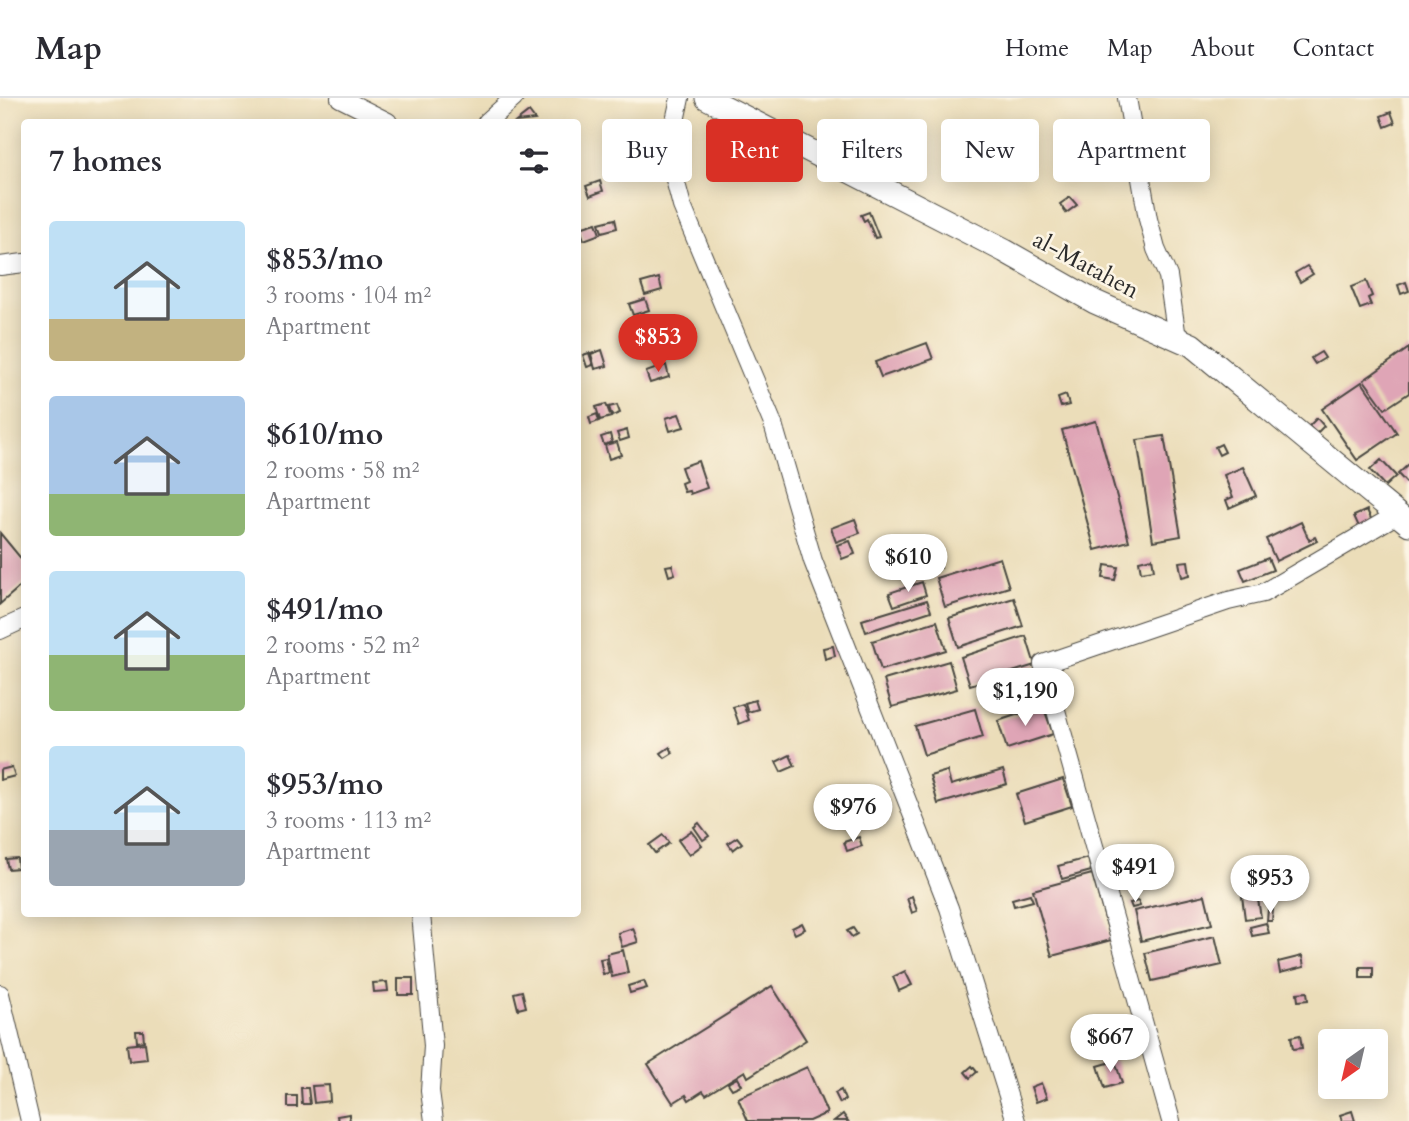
<!DOCTYPE html>
<meta charset="utf-8">
<style>
:root{--surface:#fff;--page:#f2f2f3;--text:#2b2b33;--muted:#7c7c81;--line:#e1e1e2;--accent:#d93025}
body{margin:0;font-family:Cardo,serif;background:var(--page);color:var(--text);height:100vh;display:flex;flex-direction:column;font-size:26px;white-space:nowrap}
*{box-sizing:border-box;margin:0}
p{font-size:23px;color:var(--muted)}
.icon{flex:none;width:38px;height:38px;fill:none;stroke:currentColor;stroke-width:2;stroke-linecap:round;stroke-linejoin:round}
.map{position:relative;flex:1;overflow:hidden}
.panel{position:absolute;left:21px;top:21px;width:560px;height:798px;display:flex;flex-direction:column;background:var(--surface);border-radius:7px;box-shadow:0 4px 18px #0003}
.panel>*{flex:none}
.top-card{position:absolute;left:602px;top:21px;width:665px;height:63px;display:flex;gap:14px}
.needle{width:46px;rotate:214deg}
.fabs{position:absolute;left:1318px;top:931px;display:grid;gap:14px}
.fabs a{display:grid;place-items:center;width:70px;height:70px;border-radius:7px;background:var(--surface);box-shadow:0 4px 18px #0003;font-size:35px}
.price{position:absolute;translate:-50% -60px;padding:0 16px;border-radius:24px;background:#fff;color:#222;font-size:23px;line-height:46px;filter:drop-shadow(0 2px 4px #0008)}
.price::after{content:'';position:absolute;left:50%;top:42px;width:21px;height:16px;margin-left:-10px;background:inherit;clip-path:polygon(0 0,100% 0,50% 100%)}
.price.selected{background:var(--accent);color:#fff}
ul{padding:0;list-style:none}
li{display:flex;align-items:center;gap:21px;height:175px;padding:0 28px}
li span{display:grid;place-items:center;flex:none;width:196px;height:140px;border-radius:7px;color:#555}
li>.icon{margin-inline-start:auto}
span .icon{width:84px;height:84px;fill:#fffc;stroke-width:1}
li b{font-size:30px}
h2{display:flex;justify-content:space-between;align-items:center;height:84px;padding:0 28px;font-size:30px}
.pill{padding:0 24px;border-radius:7px;background:var(--surface);box-shadow:0 4px 18px #0003;font-size:24px;line-height:63px}
.pill.selected{background:var(--accent);color:#fff}
header{display:flex;align-items:center;gap:42px;box-sizing:border-box;height:98px;padding:0 35px;background:var(--surface);border-bottom:2px solid var(--line)}
header strong{font-size:33px}
nav{display:flex;gap:38px;margin-inline-start:auto;font-size:24px}
.map>svg:first-child{display:block}
.building{fill:#dfa5b6}
.lines{fill:none;stroke-linecap:round;stroke-linejoin:round}
.minor-casing{stroke:#484640;stroke-width:20}
.major-casing{stroke:#484640;stroke-width:25}
.minor{stroke:#fff;stroke-width:18}
.major{stroke:#fff;stroke-width:23}
.labels{text-anchor:middle;dominant-baseline:central;stroke-width:5;stroke-linejoin:round;paint-order:stroke}
.street-label{font-size:24px;fill:#2b2b2b;stroke:#fcf5e5}
</style>
<header>
<strong>Map</strong>
<nav><a>Home</a><a>Map</a><a>About</a><a>Contact</a></nav>
</header>
<div class="map">
<svg width="1409" height="1023" viewBox="0 0 1409 1023">
<rect width="100%" height="100%" fill="#fcf5e5"/>
<filter id="ink" filterUnits="userSpaceOnUse"><feTurbulence type="fractalNoise" baseFrequency=".0143" numOctaves="2"/><feDisplacementMap in="SourceGraphic" scale="14" xChannelSelector="R" yChannelSelector="G"/><feConvolveMatrix kernelMatrix="1 2 1 2 8 2 1 2 1" color-interpolation-filters="sRGB"/></filter>
<filter id="wash" filterUnits="userSpaceOnUse"><feTurbulence type="fractalNoise" baseFrequency=".00686" numOctaves="4" result="noise"/><feDisplacementMap in="SourceGraphic" scale="28" xChannelSelector="R" yChannelSelector="G"/><feGaussianBlur stdDeviation="1.57" result="paint"/><feColorMatrix in="noise" values="0 0 0 0 0 0 0 0 0 0 0 0 0 0 0 0 0 1.4 0 .05"/><feComposite in="paint" operator="in"/></filter>
<g filter="url(#wash)">
<rect width="100%" height="100%" fill="#ebddb9"/>
<g id="blocks">
<!-- building -->
<g class="building">
<path d="M529 14 535 22 516 24Z"/>
<path d="M1391 14 1395 25 1385 29 1381 18Z"/>
<path d="M600 83 603 93 590 98 586 88Z"/>
<path d="M1070 99 1077 107 1066 115 1060 106Z"/>
<path d="M869 114 879 139 875 140 867 121 864 123 861 117Z"/>
<path d="M615 121 617 130 602 134 599 125Z"/>
<path d="M596 125 600 136 584 142 580 130Z"/>
<path d="M1307 168 1313 176 1300 184 1295 175Z"/>
<path d="M659 180 662 192 645 197 641 185Z"/>
<path d="M1366 183 1372 198 1368 200 1371 207 1360 211 1351 189Z"/>
<path d="M1406 184 1409 193 1401 196 1398 187Z"/>
<path d="M645 201 649 212 633 217 629 206Z"/>
<path d="M927 245 933 261 881 279 875 264Z"/>
<path d="M1409 250V295L1385 311 1364 282Z"/>
<path d="M602 252 607 268 595 271 591 256Z"/>
<path d="M1321 254 1325 260 1315 266 1311 260Z"/>
<path d="M589 255 593 267 587 269 583 257Z"/>
<path d="M661 255 664 266 656 268 653 258Z"/>
<path d="M666 267 669 279 650 285 646 274Z"/>
<path d="M1362 284 1397 335 1357 362 1322 311Z"/>
<path d="M1066 297 1069 307 1061 309 1058 300Z"/>
<path d="M606 306 611 319 600 322 596 309Z"/>
<path d="M617 307 620 315 612 318 609 309Z"/>
<path d="M597 316 599 323 591 326 589 319Z"/>
<path d="M679 316 684 329 670 333 666 320Z"/>
<path d="M1317 320 1324 328 1316 336 1309 328Z"/>
<path d="M1096 323 1129 443 1095 452 1062 332Z"/>
<path d="M627 332 629 340 620 343 617 335Z"/>
<path d="M610 336 612 344 604 347 601 339Z"/>
<path d="M1164 338 1181 438 1153 443 1137 342Z"/>
<path d="M617 344 621 357 609 361 605 347Z"/>
<path d="M1221 346 1225 354 1219 357 1215 349Z"/>
<path d="M1381 362 1396 378 1385 388 1370 372Z"/>
<path d="M698 363 707 390 690 396 689 393 684 394 681 385 686 383 681 369Z"/>
<path d="M1409 366V388L1398 376Z"/>
<path d="M1243 369 1256 398 1229 410 1226 402 1233 399 1224 377Z"/>
<path d="M1367 412 1373 425 1360 431 1354 418Z"/>
<path d="M855 421 860 435 836 444 831 430Z"/>
<path d="M1301 424 1309 442 1315 439 1317 443 1276 463 1266 441Z"/>
<path d="M0 435 24 464V485L0 506Z"/>
<path d="M850 443 855 456 842 461 837 447Z"/>
<path d="M1000 460 1009 489 945 509 936 480Z"/>
<path d="M1152 460 1154 472 1141 474 1139 463Z"/>
<path d="M1268 460 1273 472 1245 483 1240 471Z"/>
<path d="M939 462 941 470 932 472 930 463Z"/>
<path d="M1188 463 1190 477 1182 479 1179 464Z"/>
<path d="M672 467 675 476 669 478 666 468Z"/>
<path d="M1105 467 1118 469 1115 482 1103 480Z"/>
<path d="M922 484 926 497 894 508 889 495Z"/>
<path d="M1014 500 1023 528 958 549 949 520Z"/>
<path d="M927 502 931 513 866 534 862 522Z"/>
<path d="M937 523 946 552 881 572 872 543Z"/>
<path d="M1026 538 1035 567 970 587 961 559Z"/>
<path d="M833 548 835 558 825 561 823 550Z"/>
<path d="M949 563 957 591 892 609 884 582Z"/>
<path d="M1005 595 1008 603 990 610 987 602Z"/>
<path d="M755 602 758 611 748 614 745 605Z"/>
<path d="M743 606 749 622 739 626 733 609Z"/>
<path d="M1043 608 1053 636 1007 651 998 623Z"/>
<path d="M975 611 983 639 924 657 915 628Z"/>
<path d="M670 649 673 655 665 660 661 655Z"/>
<path d="M790 657 795 668 781 674 776 664Z"/>
<path d="M12 669 15 678 0 682V672Z"/>
<path d="M1003 672 1007 686 938 706 930 678 947 673 951 687Z"/>
<path d="M1063 681 1072 708 1025 723 1016 696Z"/>
<path d="M699 725 709 738 703 742 694 729Z"/>
<path d="M691 733 702 747 689 757 678 742Z"/>
<path d="M663 737 669 745 655 755 649 747Z"/>
<path d="M737 739 742 745 733 752 728 745Z"/>
<path d="M859 739 862 748 847 753 844 744Z"/>
<path d="M17 760 18 770 8 771 6 761Z"/>
<path d="M1088 760 1091 773 1062 781 1058 768Z"/>
<path d="M1092 776 1111 842 1052 858 1033 792Z"/>
<path d="M1030 796 1033 803 1014 808 1012 801Z"/>
<path d="M1257 796 1261 819 1245 821 1242 798Z"/>
<path d="M1205 797 1212 826 1141 843 1134 813Z"/>
<path d="M912 798 917 813 912 815 907 800Z"/>
<path d="M1138 803 1140 808 1132 810 1130 805Z"/>
<path d="M1268 811H1273L1272 823H1267Z"/>
<path d="M802 825 805 831 795 836 792 830Z"/>
<path d="M1266 825 1269 835 1252 838 1250 829Z"/>
<path d="M633 830 638 844 622 849 618 835Z"/>
<path d="M853 830 857 836 852 839 847 833Z"/>
<path d="M1215 838 1222 867 1152 883 1145 855Z"/>
<path d="M623 852 628 875 612 879 607 856Z"/>
<path d="M1302 858 1304 869 1280 875 1278 864Z"/>
<path d="M606 860 609 875 603 876 600 861Z"/>
<rect x="1360" y="869" width="13" height="11"/>
<path d="M905 873 912 887 899 893 893 879Z"/>
<rect x="398" y="880" width="15" height="17"/>
<path d="M644 883 647 890 630 895 628 888Z"/>
<path d="M387 884 388 893 374 894 373 885Z"/>
<path d="M772 888 806 942 748 979 745 973 706 997 703 993 689 1002 686 997 673 1005 648 966Z"/>
<path d="M522 893 526 909 518 911 514 895Z"/>
<path d="M1307 894 1308 902 1298 903 1297 895Z"/>
<path d="M136 933H143L144 943 137 944Z"/>
<path d="M1300 937 1302 950 1293 951 1291 939Z"/>
<path d="M145 945 147 961 129 963 127 947Z"/>
<path d="M1115 963 1122 985 1105 990 1098 968Z"/>
<path d="M972 968 977 974 970 980 965 974Z"/>
<path d="M807 969 827 1015 809 1023H748L738 1000Z"/>
<path d="M737 980 741 987 732 991 728 985Z"/>
<path d="M1041 985 1047 1000 1036 1004 1031 989Z"/>
<path d="M329 987 330 1003 314 1005 312 988Z"/>
<path d="M301 990H308L310 1006H302Z"/>
<path d="M841 992 845 1002 840 1005 835 995Z"/>
<rect x="287" y="998" width="10" height="11"/>
<path d="M1352 1013 1355 1023H1342L1340 1017Z"/>
<path d="M349 1016 350 1023H338L337 1018Z"/>
<path d="M843 1016 848 1023H834Z"/>
</g>
</g>
</g>
<g filter="url(#ink)">
<use href="#blocks" fill-opacity="0" stroke="#484640" stroke-width="2"/>
<g class="lines">
<defs>
<g id="minor">
<path d="M340 0 388 24"/>
<path d="M680 0 668 55 682 108 773 326 813 463 949 810 1016 1023"/>
<path d="M1127 0 1148 121 1156 151 1168 178 1177 240"/>
<path d="M487 24 514 0"/>
<path d="M0 168 24 165"/>
<path d="M0 532 24 521"/>
<path d="M421 816 433 948 430 993 434 1023"/>
<path d="M0 896 30 1023"/>
<path d="M1171 1023 1043 566 1228 503 1263 495 1396 417"/>
</g>
<path id="major" d="M707 0 1005 153 1095 204 1192 247 1409 426"/>
</defs>
<!-- minor casing -->
<use href="#minor" class="minor-casing"/>
<!-- major casing -->
<use href="#major" class="major-casing"/>
<!-- minor -->
<use href="#minor" class="minor"/>
<!-- major -->
<use href="#major" class="major"/>
</g>
</g>
<g class="labels">
<!-- street labels -->
<g class="street-label">
<text transform="translate(1086 167) rotate(28)">al-Matahen</text>
</g>
</g>
</svg>
<div class="fabs">
<a><svg class="needle" viewBox="-14 -14 28 28"><path d="M0-13l5 13h-10z" fill="#e53935"/><path d="M0 13l5-13h-10z" fill="#7c7c81"/></svg></a>
</div>
<b class="price selected" style="left:658px;top:276px">$853</b>
<b class="price" style="left:908px;top:496px">$610</b>
<b class="price" style="left:1025px;top:630px">$1,190</b>
<b class="price" style="left:853px;top:746px">$976</b>
<b class="price" style="left:1135px;top:806px">$491</b>
<b class="price" style="left:1270px;top:817px">$953</b>
<b class="price" style="left:1110px;top:976px">$667</b>
<div class="top-card">
<a class="pill">Buy</a>
<a class="pill selected">Rent</a>
<a class="pill">Filters</a>
<a class="pill">New</a>
<a class="pill">Apartment</a>
</div>
<section class="panel">
<h2>7 homes<svg class="icon" aria-label="filters" viewBox="0 0 24 24"><path d="M4 7h16M4 17h16"/><circle cx="9" cy="7" r="2"/><circle cx="15" cy="17" r="2"/></svg></h2>
<ul>
<li><span style="background:linear-gradient(#bfe0f5 70%,#c2b280 0)"><svg class="icon" aria-label="home" viewBox="0 0 24 24"><path d="M3 11l9-7 9 7M6 9v11h12V9"/></svg></span><div><b>$853/mo</b><p>3 rooms · 104 m²</p><p>Apartment</p></div></li>
<li><span style="background:linear-gradient(#a9c7e8 70%,#8fb573 0)"><svg class="icon" aria-label="home" viewBox="0 0 24 24"><path d="M3 11l9-7 9 7M6 9v11h12V9"/></svg></span><div><b>$610/mo</b><p>2 rooms · 58 m²</p><p>Apartment</p></div></li>
<li><span style="background:linear-gradient(#bfe0f5 60%,#8fb573 0)"><svg class="icon" aria-label="home" viewBox="0 0 24 24"><path d="M3 11l9-7 9 7M6 9v11h12V9"/></svg></span><div><b>$491/mo</b><p>2 rooms · 52 m²</p><p>Apartment</p></div></li>
<li><span style="background:linear-gradient(#bfe0f5 60%,#9aa5b1 0)"><svg class="icon" aria-label="home" viewBox="0 0 24 24"><path d="M3 11l9-7 9 7M6 9v11h12V9"/></svg></span><div><b>$953/mo</b><p>3 rooms · 113 m²</p><p>Apartment</p></div></li>
</ul>
</section>
</div>
